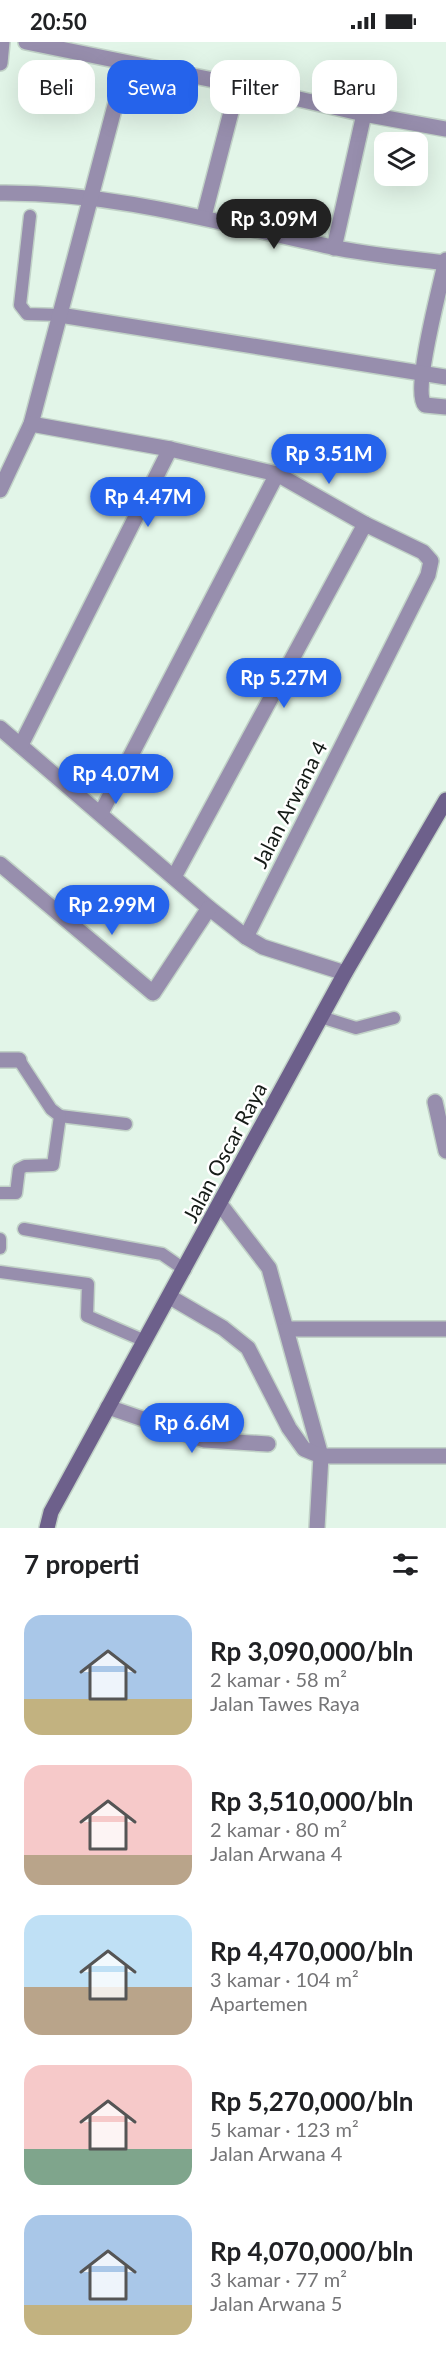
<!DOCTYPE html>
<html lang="id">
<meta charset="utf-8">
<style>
:root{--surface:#fff;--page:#f2f2f2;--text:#202124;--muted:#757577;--accent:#2563eb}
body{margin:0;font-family:Lato,sans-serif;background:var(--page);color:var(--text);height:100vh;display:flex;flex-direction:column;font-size:22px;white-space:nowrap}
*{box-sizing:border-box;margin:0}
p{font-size:20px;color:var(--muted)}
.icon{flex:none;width:33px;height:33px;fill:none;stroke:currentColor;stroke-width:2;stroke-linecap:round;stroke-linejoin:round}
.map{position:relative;height:1486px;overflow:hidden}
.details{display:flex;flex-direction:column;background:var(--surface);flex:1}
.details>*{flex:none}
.banner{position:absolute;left:18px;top:18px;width:411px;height:54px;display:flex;gap:12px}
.tools{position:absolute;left:374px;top:90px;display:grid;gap:12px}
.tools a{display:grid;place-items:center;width:54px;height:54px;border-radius:12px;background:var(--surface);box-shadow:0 6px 24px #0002;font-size:30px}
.price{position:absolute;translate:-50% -51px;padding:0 14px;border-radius:21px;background:var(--accent);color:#fff;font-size:20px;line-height:39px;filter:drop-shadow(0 2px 3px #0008)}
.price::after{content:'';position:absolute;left:50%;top:36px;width:18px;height:14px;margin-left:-9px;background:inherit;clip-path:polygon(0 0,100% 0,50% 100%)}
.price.current{background:#222;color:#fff}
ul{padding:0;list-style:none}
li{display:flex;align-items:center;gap:18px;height:150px;padding:0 24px}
li span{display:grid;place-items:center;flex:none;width:168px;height:120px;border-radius:18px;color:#555}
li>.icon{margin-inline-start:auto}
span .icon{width:72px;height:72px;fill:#fffc;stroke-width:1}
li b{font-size:26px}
h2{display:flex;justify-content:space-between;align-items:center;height:72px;padding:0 24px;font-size:26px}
.tag{padding:0 21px;border-radius:18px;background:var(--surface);box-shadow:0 6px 24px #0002;font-size:21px;line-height:54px}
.tag.current{background:var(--accent);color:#fff}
.status{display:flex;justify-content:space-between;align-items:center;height:42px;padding:0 30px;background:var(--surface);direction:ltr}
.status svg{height:16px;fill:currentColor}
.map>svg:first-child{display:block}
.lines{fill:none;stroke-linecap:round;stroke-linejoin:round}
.lane-casing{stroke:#c1d2c7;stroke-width:15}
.street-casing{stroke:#c1d2c7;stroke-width:18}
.secondary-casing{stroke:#c1d2c7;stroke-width:18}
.lane{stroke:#978ead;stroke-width:12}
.street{stroke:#978ead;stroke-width:15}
.secondary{stroke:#6d608b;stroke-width:15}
.labels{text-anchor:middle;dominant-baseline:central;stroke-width:5;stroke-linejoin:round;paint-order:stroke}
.street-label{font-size:21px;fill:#151b17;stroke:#fff}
</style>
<div class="status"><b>20:50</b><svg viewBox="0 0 49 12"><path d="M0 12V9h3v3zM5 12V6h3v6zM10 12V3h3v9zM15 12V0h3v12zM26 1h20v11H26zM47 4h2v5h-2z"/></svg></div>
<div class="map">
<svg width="446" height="1486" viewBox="0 0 446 1486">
<rect width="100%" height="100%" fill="#e2f5e8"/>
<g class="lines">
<defs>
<g id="lane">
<path d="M30 174 20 263 27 272 60 273"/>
<path d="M321 975 356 986 394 976"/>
<path d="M60 1074 126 1082"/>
<path d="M0 1151H16L19 1127 25 1124 53 1123 60 1074 51 1067 19 1018"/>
<path d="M24 1187 162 1212 185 1228"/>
<path d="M0 1197V1206"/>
<path d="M0 1230 88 1242 87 1274 145 1299"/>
</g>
<g id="street">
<path d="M26 0 238 43 204 174"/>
<path d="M0 21 2 0"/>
<path d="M238 43 364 72 446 87"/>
<path d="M0 151C118 150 219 181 332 205 369 213 408 216 445 221"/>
<path d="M334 206 364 72"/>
<path d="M446 218C441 241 412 349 425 363L446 365"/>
<path d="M60 273 446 335"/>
<path d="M170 407 277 432 365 482 423 510 431 519 428 533 246 895"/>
<path d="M0 448 31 382 126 22"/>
<path d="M0 686 209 866 246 895 263 905 345 931"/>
<path d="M21 703 170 407 31 382"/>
<path d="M101 771 277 432"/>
<path d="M0 822 153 951 209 866"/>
<path d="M174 835 365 482"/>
<path d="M0 1018H19"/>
<path d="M435 1060 446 1109"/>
<path d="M220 1162 269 1226 321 1414 317 1486"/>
<path d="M170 1255 223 1286 248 1306 289 1386 304 1407 321 1414H446"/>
<path d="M287 1287H446"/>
<path d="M108 1365 204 1398 268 1402"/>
</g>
<path id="secondary" d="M47 1486 51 1470 345 931 446 758"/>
</defs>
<!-- lane casing -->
<use href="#lane" class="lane-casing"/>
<!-- street casing -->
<use href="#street" class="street-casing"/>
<!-- secondary casing -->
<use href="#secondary" class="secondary-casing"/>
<!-- lane -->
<use href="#lane" class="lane"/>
<!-- street -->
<use href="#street" class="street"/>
<!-- secondary -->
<use href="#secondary" class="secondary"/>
</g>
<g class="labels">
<!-- street labels -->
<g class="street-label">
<text transform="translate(289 762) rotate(-63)">Jalan Arwana 4</text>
<text transform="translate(224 1110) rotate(-62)">Jalan Oscar Raya</text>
</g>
</g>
</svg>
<div class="tools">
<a><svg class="icon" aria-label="layers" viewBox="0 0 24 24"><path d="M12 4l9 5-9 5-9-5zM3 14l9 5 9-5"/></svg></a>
</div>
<b class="price current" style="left:274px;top:208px">Rp 3.09M</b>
<b class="price" style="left:329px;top:443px">Rp 3.51M</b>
<b class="price" style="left:148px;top:486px">Rp 4.47M</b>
<b class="price" style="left:284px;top:667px">Rp 5.27M</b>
<b class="price" style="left:116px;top:763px">Rp 4.07M</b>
<b class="price" style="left:112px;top:894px">Rp 2.99M</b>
<b class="price" style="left:192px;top:1412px">Rp 6.6M</b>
<div class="banner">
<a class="tag">Beli</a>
<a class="tag current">Sewa</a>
<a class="tag">Filter</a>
<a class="tag">Baru</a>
</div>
</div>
<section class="details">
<h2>7 properti<svg class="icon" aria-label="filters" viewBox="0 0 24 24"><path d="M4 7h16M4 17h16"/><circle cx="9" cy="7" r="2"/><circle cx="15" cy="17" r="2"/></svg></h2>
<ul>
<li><span style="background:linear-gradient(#a9c7e8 70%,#c2b280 0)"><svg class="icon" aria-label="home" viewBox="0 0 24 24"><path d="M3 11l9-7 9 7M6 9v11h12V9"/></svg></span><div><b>Rp 3,090,000/bln</b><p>2 kamar · 58 m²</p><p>Jalan Tawes Raya</p></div></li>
<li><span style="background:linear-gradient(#f6c9c9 75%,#b9a48a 0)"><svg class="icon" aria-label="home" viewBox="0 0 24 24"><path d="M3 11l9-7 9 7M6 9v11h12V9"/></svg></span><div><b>Rp 3,510,000/bln</b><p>2 kamar · 80 m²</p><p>Jalan Arwana 4</p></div></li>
<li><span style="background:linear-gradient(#bfe0f5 60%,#b9a48a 0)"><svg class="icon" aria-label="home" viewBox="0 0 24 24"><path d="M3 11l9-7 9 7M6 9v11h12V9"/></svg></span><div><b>Rp 4,470,000/bln</b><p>3 kamar · 104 m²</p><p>Apartemen</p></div></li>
<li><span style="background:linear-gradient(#f6c9c9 70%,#7fa58c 0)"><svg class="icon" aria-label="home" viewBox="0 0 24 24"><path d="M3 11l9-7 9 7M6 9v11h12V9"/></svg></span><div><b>Rp 5,270,000/bln</b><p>5 kamar · 123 m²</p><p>Jalan Arwana 4</p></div></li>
<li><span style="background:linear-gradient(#a9c7e8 75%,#c2b280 0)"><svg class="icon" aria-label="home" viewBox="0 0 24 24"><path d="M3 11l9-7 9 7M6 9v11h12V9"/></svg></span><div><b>Rp 4,070,000/bln</b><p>3 kamar · 77 m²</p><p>Jalan Arwana 5</p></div></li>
</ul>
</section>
